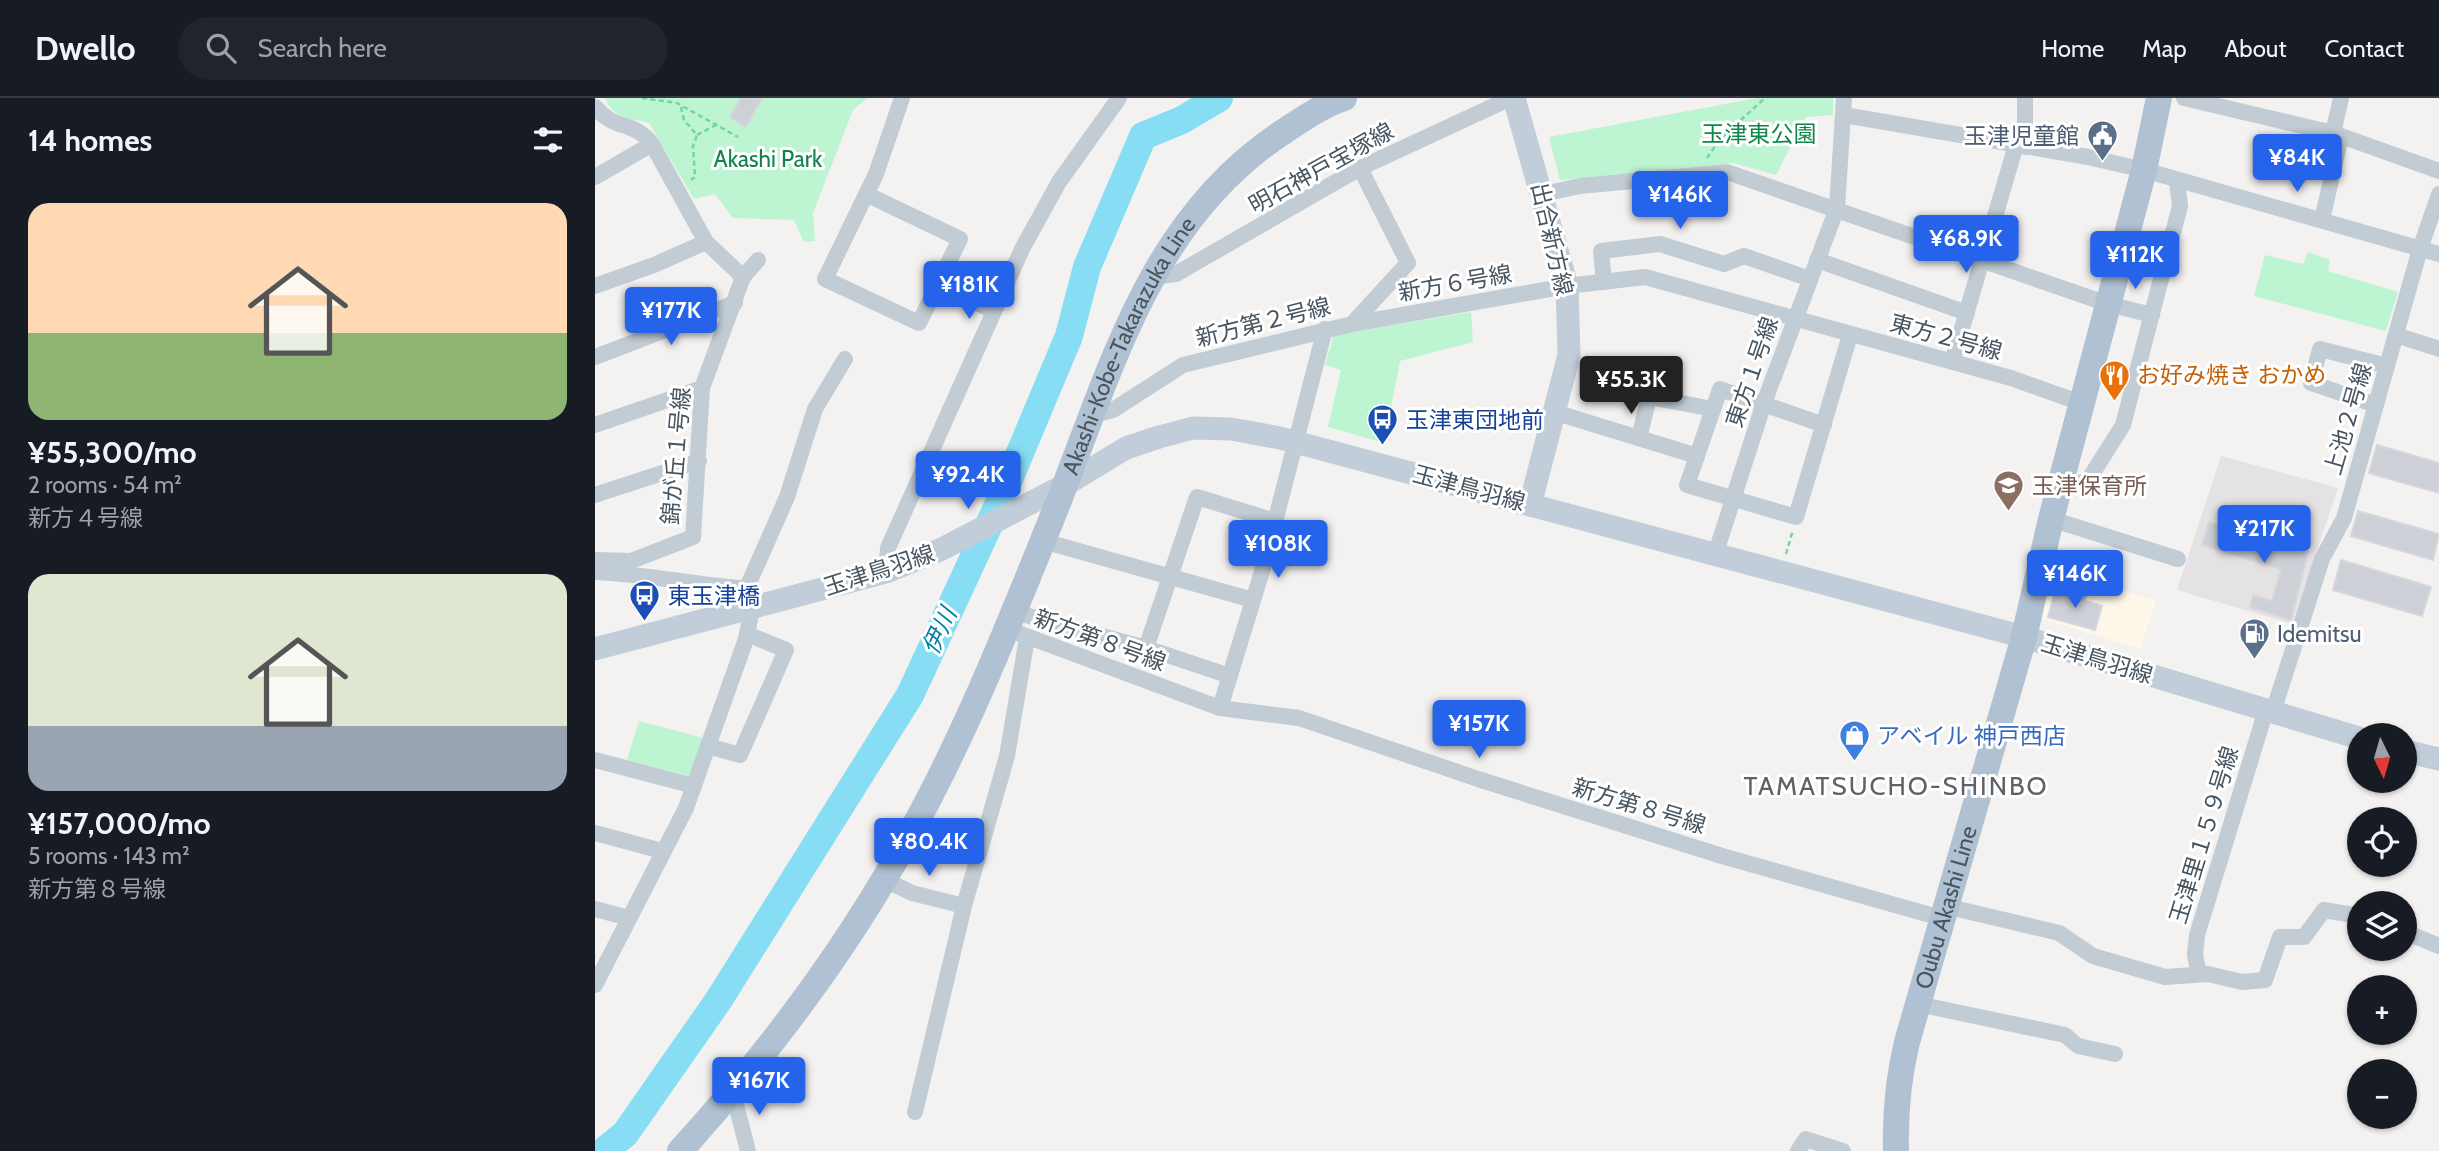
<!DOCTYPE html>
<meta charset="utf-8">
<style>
:root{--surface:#171b24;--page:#20242c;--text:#f1f3f6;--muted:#9ea1a6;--line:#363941;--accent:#2563eb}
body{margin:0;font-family:Cabin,"Noto Sans JP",sans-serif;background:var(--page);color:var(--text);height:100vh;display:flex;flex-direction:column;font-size:26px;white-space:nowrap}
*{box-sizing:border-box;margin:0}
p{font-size:23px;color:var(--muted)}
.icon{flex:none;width:38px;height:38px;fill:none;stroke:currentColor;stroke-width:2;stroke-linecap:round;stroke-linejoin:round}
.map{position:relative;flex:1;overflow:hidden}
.sheet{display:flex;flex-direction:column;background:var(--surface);width:595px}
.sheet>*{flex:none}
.needle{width:46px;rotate:175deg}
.tools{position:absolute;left:1752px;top:625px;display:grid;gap:14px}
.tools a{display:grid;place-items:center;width:70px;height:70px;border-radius:50%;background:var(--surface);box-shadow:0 2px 5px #0004;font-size:35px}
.price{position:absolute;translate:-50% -60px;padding:0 16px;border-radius:7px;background:var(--accent);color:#fff;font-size:23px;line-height:46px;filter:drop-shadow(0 2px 4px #0008)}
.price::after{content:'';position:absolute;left:50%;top:42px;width:21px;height:16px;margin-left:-10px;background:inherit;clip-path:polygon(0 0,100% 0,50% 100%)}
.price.active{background:#222;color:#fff}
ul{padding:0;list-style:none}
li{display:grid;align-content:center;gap:14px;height:371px;padding:0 28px}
li span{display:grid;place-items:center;height:217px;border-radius:21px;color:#555}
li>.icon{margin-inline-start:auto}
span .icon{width:126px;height:126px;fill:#fffc;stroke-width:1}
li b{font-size:30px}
h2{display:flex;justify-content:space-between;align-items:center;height:84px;padding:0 28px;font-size:30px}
header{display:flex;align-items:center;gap:42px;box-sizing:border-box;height:98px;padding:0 35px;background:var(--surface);border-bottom:2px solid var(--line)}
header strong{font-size:33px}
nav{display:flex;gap:38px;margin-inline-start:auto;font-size:24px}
.search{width:490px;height:63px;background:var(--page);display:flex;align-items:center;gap:18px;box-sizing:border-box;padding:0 24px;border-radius:38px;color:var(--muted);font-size:26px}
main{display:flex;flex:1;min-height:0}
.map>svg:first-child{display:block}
.commercial{fill:#fef8eb}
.education{fill:#e5e2e3}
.green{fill:#bdf4d2}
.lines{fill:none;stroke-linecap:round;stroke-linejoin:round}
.river{stroke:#87def4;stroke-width:28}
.building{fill:#cdd0d6;stroke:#d5d7dd;stroke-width:2}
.path{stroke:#72d5a4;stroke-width:2.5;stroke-dasharray:5 3.5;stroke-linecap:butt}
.street{stroke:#c1ccd4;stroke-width:16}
.secondary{stroke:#c1cdd9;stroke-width:23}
.primary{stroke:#afc1d2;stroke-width:26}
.labels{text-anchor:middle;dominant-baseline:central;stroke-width:6;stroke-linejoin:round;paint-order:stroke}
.park-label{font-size:23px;fill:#0f854a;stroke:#fff}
.service-label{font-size:23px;fill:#4e5e75;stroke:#fff;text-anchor:end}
.street-label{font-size:23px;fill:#475561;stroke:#fff}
.food-label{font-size:23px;fill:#c56008;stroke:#fff;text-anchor:start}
.transit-label{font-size:23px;fill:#164399;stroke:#fff;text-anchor:start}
.education-label{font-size:23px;fill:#785e54;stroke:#fff;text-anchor:start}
.shop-label{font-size:23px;fill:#366cbe;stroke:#fff;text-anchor:start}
.water-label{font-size:24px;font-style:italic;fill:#0381a2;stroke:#fff}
.quarter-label{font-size:26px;letter-spacing:2px;fill:#5d6267;stroke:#fff}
</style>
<header>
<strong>Dwello</strong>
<div class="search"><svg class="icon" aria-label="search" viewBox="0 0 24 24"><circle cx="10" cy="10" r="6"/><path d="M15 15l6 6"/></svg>Search here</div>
<nav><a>Home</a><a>Map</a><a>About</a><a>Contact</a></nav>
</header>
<main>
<section class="sheet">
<h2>14 homes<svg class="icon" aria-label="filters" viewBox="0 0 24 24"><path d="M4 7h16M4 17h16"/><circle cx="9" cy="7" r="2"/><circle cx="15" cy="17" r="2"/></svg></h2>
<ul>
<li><span style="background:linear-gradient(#ffd9b3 60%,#8fb573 0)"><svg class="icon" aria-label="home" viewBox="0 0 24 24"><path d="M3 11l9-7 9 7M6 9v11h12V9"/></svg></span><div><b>¥55,300/mo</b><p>2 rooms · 54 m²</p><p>新方４号線</p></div></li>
<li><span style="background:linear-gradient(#dfe7d0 70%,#9aa5b1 0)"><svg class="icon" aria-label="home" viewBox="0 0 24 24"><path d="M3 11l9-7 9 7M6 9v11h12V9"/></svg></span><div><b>¥157,000/mo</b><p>5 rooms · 143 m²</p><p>新方第８号線</p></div></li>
</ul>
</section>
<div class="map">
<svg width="1844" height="1053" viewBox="0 0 1844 1053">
<rect width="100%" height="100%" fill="#f4f1f1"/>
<!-- commercial -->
<path class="commercial" d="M1458 458 1509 475 1506 486 1561 503 1545 551 1445 520Z"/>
<!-- education -->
<path class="education" d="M1626 358 1743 390 1697 526 1582 492Z"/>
<!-- green -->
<g class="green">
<path d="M11 0H272L258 12 218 115 220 143 209 144 199 122 138 120 120 96 99 101 54 25C38 21 14 19 11 0Z"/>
<path d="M1162 0H1238V17L1211 19 1181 77 1138 65 965 82 954 39Z"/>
<path d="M1713 154 1735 162 1733 173 1803 194 1791 233 1659 198 1670 157 1708 166Z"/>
<path d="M876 214 878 244 805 263 789 345 733 329 746 272 730 267 739 237Z"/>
<path d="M44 623 109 640 94 678 32 662Z"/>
</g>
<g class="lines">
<!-- river -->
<path class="river" d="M9 1053 30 1036 123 903 315 597 404 405 474 238 492 169 548 38 587 22 624 0"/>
</g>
<!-- building -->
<g class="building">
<path d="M146 0H167L151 29 135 19Z"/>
<path d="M1782 347 1844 365V395L1774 375Z"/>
<path d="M1763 413 1844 436 1838 462 1756 438Z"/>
<path d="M1614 424 1713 454 1696 522 1655 509 1658 497 1677 503 1686 471 1607 447Z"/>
<path d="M1746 462 1836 489 1827 518 1738 492Z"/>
<path d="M1460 494 1491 499 1490 503 1507 508 1500 532 1453 519Z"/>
</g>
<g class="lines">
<!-- path -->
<g class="path">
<path d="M47 0 82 5 143 39"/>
<path d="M86 9 89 22 102 37 98 48 100 79 96 82"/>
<path d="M102 37 121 27"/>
<path d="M1112 60 1125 41 1170 0"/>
<path d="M1191 456 1198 432"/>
</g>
<!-- street -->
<g class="street">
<path d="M1589 0 1738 35 1844 73"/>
<path d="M0 9C21 34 37 21 57 46L0 79"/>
<path d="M1249 17 1493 59 1549 72 1844 156"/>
<path d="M1430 49V0"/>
<path d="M271 96 365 141 324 225 230 181 281 76 307 0"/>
<path d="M948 96 985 88 1132 74 1513 206 1557 217"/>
<path d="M1727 122 1744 47 1738 35 1746 0"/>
<path d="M1222 162 1372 215"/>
<path d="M148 179 163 162"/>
<path d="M557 179 581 176 765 70 916 0"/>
<path d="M1009 184 1006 153 1065 146 1129 166 1149 158 1215 181"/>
<path d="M342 187 399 213"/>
<path d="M0 188 59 167 111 144"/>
<path d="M757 226 972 188 1050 179 1416 280 1489 306"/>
<path d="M1801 237 1844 251"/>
<path d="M0 259 140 205"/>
<path d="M1357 264 1421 47"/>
<path d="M1781 307 1716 285 1725 251 1792 268"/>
<path d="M959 314 1102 358"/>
<path d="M499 317 518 312 588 267 757 226 813 165 765 70"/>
<path d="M0 327 107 290"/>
<path d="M1229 327 1125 291 1092 387 1201 419 1255 237"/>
<path d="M1044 340 1054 299 1118 311"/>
<path d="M1466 386 1492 384 1528 327 1585 108 1582 83"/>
<path d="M0 397 104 363"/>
<path d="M1456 421 1583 461"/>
<path d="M448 443 658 502"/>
<path d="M1121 454 1169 305 1242 110 1249 0"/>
<path d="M0 462 36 463 98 439 107 290 148 179 111 144 57 46"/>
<path d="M0 474C49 476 96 486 145 490L157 510 151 541 91 710 0 887"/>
<path d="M291 474 293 450 427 151 464 84 524 0"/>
<path d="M149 496 192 399 220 311 250 261"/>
<path d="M419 514 551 550 635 578"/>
<path d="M412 531 625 610 704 620 883 681 1127 758 1346 820"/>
<path d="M551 550 602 399 680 423"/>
<path d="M625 610 668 470 730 231"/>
<path d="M1678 614 1727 461 1749 420 1825 151 1844 96"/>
<path d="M113 648 145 657 191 552 152 536"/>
<path d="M0 662 99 688"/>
<path d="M0 735 67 753"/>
<path d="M288 781 317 795 369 808"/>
<path d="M1350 808 1464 835 1498 858 1570 879 1613 876 1647 884 1670 882 1685 839H1709L1729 812 1764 818"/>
<path d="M0 811 34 820"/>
<path d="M1810 834 1844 848"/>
<path d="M1604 876 1600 857 1602 837 1671 612"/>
<path d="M1323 906 1470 937 1483 948 1520 956"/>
<path d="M138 995 153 1053"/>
<path d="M320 1014 369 808 412 658 432 540"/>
<path d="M1203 1053 1211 1041 1248 1053"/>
</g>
<!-- secondary -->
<g class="secondary">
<path d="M919 0 972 188 974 257 935 407"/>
<path d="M0 551 291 474 347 451 470 387 531 350 564 339 598 330 636 331 685 340 1429 539 1764 640"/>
<path d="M1810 653 1844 661"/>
</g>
<!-- primary -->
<g class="primary">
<path id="s1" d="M85 1053C174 955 253 850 316 734 372 633 414 526 457 420 515 277 552 123 688 34 708 21 726 8 749 0"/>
<path id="s2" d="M1301 1053C1300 1015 1303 981 1312 944L1429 539 1456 421 1549 72 1564 0"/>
</g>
</g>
<!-- icons -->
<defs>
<symbol id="civic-pin" viewBox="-11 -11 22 30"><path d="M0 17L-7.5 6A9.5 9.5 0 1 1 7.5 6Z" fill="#5c6f8a" stroke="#fff"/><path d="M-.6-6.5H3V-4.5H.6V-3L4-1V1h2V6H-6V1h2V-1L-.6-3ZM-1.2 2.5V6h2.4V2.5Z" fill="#fff"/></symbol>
<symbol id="restaurant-pin" viewBox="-11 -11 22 30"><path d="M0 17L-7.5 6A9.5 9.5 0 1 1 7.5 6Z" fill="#e8710a" stroke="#fff"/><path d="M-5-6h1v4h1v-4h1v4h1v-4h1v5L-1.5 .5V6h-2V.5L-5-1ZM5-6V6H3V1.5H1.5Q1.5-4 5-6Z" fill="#fff"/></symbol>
<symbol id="bus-pin" viewBox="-11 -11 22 30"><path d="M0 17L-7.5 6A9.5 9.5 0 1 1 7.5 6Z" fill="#1a4fb4" stroke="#fff"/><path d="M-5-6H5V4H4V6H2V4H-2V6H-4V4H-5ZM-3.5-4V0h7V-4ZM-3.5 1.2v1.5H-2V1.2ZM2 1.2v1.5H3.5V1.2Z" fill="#fff"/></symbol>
<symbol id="school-pin" viewBox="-11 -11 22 30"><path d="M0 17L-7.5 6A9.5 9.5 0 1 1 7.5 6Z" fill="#8d6e63" stroke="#fff"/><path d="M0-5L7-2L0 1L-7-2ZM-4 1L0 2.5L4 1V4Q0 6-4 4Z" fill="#fff"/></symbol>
<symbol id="fuel-pin" viewBox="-11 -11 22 30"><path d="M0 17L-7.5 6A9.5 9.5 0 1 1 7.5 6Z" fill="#5c6f8a" stroke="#fff"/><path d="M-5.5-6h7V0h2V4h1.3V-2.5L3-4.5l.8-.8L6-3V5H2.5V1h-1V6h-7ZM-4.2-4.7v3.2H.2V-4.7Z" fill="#fff"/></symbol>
<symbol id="shop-pin" viewBox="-11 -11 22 30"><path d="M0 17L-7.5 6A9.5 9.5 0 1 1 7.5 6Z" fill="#3f7fe0" stroke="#fff"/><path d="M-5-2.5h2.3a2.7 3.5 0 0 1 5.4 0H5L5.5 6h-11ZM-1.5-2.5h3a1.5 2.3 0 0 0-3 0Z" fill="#fff"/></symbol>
</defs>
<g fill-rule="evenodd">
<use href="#civic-pin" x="1490" y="20" width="35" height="47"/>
<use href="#restaurant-pin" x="1502" y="260" width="35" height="47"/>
<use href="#bus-pin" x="770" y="304" width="35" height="47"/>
<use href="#school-pin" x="1396" y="370" width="35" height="47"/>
<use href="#bus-pin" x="32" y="480" width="35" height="47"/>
<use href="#fuel-pin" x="1642" y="518" width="35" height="47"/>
<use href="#shop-pin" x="1242" y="620" width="35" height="47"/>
</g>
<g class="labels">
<!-- park labels -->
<g class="park-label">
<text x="1164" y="36">玉津東公園</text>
<text x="173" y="61">Akashi Park</text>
</g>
<!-- service labels -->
<g class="service-label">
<text x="1484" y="38">玉津児童館</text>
<text x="1682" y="536" text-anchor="start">Idemitsu</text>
</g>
<!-- street labels -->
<g class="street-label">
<text transform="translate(726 70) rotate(-29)">明石神戸宝塚線</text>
<text transform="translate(957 141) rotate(77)">出合新方線</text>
<text transform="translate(860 185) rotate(-10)">新方６号線</text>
<text transform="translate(668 224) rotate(-14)">新方第２号線</text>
<text transform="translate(1351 239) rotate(15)">東方２号線</text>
<text stroke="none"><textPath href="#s1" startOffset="928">Akashi-Kobe-Takarazuka Line</textPath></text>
<text transform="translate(1157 274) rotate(-71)">東方１号線</text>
<text transform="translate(1753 321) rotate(-74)">上池２号線</text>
<text transform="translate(81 358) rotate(-85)">錦が丘１号線</text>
<text transform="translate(874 390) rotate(15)">玉津鳥羽線</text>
<text transform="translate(284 472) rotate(-18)">玉津鳥羽線</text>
<text transform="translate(505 542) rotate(20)">新方第８号線</text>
<text transform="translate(1502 561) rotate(17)">玉津鳥羽線</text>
<text transform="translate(1044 708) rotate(17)">新方第８号線</text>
<text transform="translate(1609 737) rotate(-73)">玉津里１５９号線</text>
<text stroke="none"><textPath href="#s2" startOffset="250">Oubu Akashi Line</textPath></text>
</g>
<!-- food labels -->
<g class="food-label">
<text x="1542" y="277">お好み焼き おかめ</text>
</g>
<!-- transit labels -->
<g class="transit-label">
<text x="811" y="322">玉津東団地前</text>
<text x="73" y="498">東玉津橋</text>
</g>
<!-- education labels -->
<g class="education-label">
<text x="1437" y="388">玉津保育所</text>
</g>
<!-- shop labels -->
<g class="shop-label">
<text x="1282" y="638">アベイル 神戸西店</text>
</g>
<!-- water labels -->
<g class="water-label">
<text transform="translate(344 533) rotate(-65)">伊川</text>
</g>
<!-- quarter labels -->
<g class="quarter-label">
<text x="1301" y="688">TAMATSUCHO-SHINBO</text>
</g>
</g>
</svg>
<div class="tools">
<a><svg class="needle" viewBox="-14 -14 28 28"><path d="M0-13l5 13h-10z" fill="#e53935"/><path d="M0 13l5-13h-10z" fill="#9ea1a6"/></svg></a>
<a><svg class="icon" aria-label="locate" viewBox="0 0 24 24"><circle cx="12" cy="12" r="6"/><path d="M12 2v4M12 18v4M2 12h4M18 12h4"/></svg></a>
<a><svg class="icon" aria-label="layers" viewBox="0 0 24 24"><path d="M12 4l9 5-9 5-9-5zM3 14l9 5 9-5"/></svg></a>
<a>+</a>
<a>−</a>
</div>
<b class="price" style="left:1702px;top:96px">¥84K</b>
<b class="price" style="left:1085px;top:133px">¥146K</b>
<b class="price" style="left:1371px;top:177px">¥68.9K</b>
<b class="price" style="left:1540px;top:193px">¥112K</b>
<b class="price" style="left:374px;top:223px">¥181K</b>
<b class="price" style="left:76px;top:249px">¥177K</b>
<b class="price active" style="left:1036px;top:318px">¥55.3K</b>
<b class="price" style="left:373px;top:413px">¥92.4K</b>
<b class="price" style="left:1669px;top:467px">¥217K</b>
<b class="price" style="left:683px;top:482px">¥108K</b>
<b class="price" style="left:1480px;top:512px">¥146K</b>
<b class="price" style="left:884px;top:662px">¥157K</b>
<b class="price" style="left:334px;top:780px">¥80.4K</b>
<b class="price" style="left:164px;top:1019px">¥167K</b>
</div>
</main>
